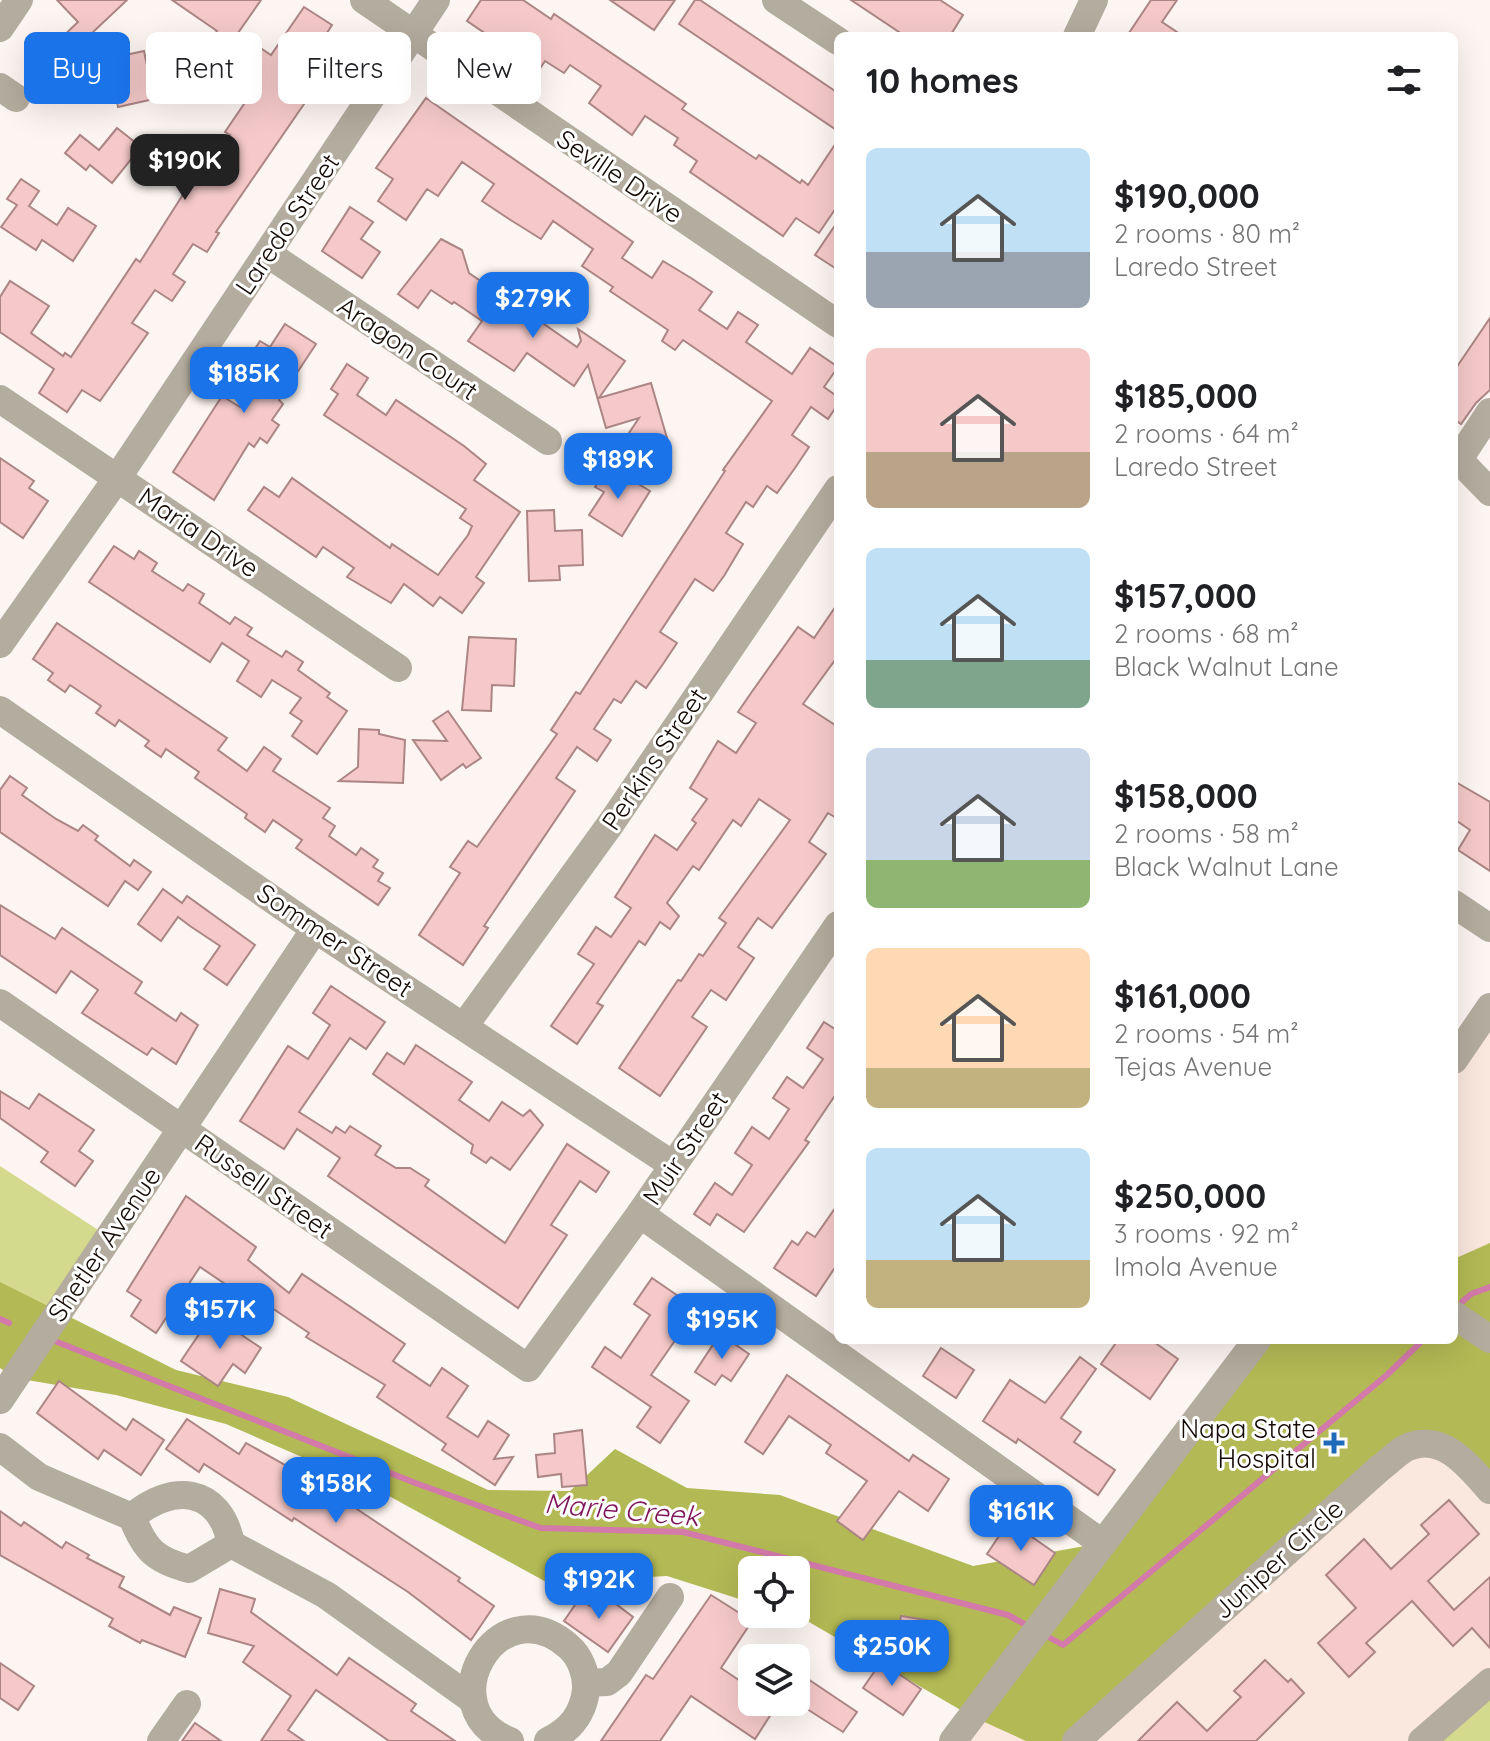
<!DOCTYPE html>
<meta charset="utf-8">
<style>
:root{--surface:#fff;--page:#f2f2f2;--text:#202124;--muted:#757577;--accent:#1a73e8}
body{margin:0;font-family:Quicksand,sans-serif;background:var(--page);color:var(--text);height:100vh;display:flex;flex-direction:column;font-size:30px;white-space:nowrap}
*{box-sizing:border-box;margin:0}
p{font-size:26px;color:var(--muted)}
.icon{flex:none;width:44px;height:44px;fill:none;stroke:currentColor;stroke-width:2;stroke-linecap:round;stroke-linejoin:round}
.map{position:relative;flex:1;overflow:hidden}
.panel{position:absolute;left:834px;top:32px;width:624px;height:1312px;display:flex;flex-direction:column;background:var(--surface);border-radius:12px;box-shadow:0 8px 32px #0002}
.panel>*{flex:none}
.hud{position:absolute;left:24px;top:32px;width:690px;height:72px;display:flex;gap:16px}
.fabs{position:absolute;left:738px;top:1556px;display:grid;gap:16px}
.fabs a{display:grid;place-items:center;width:72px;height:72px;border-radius:12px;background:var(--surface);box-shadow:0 8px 32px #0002;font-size:40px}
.price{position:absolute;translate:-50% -68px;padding:0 18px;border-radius:16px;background:var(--accent);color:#fff;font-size:26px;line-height:52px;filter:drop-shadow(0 2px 4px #0008)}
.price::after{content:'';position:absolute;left:50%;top:48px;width:24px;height:18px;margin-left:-12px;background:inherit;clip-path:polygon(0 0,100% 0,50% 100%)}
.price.current{background:#222;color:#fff}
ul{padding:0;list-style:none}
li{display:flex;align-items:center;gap:24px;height:200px;padding:0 32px}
li span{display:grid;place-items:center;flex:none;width:224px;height:160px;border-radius:12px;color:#555}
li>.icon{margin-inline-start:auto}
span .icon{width:96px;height:96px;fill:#fffc;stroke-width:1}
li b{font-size:34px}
h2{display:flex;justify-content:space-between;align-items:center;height:96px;padding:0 32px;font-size:34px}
.pill{padding:0 28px;border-radius:12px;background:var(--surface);box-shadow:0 8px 32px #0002;font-size:28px;line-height:72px}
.pill.current{background:var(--accent);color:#fff}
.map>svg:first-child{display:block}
.built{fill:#fae8de}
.green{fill:#d3d98d}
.forest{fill:#b3b954}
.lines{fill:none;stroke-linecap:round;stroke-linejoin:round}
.stream{stroke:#d37aaa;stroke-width:6}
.building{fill:#f5c9c9;stroke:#ac8585;stroke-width:2}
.minor{stroke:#b4ac9e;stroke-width:28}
.poi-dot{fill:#1e6ab9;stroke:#fff;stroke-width:3}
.labels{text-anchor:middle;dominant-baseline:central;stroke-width:6;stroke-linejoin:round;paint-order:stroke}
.street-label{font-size:26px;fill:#140904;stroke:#fff}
.poi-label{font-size:26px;fill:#140904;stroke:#fff;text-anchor:end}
.water-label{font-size:28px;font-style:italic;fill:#7f1359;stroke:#fff}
</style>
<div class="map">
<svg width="1490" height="1741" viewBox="0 0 1490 1741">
<rect width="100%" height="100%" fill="#fdf5f1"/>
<!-- built -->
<path class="built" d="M1490 1007V1741H955L1454 1340V1060Z"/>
<!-- green -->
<g class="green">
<path d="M0 1166 109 1237 0 1368Z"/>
<path d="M1490 1696V1741H1438Z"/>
</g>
<!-- forest -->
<path class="forest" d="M1490 1243V1490L1467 1464 1410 1446 1076 1741H1026L971 1716 809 1622 785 1614H796V1570H752V1603L667 1576 548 1583 378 1490 226 1424 116 1395 15 1378 0 1368V1282L176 1370 288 1397 488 1490 570 1491 615 1449 687 1488 780 1495 973 1566 1102 1543 1257 1340H1454V1259Z"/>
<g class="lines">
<!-- stream -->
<g class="stream">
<path d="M1462 1302 1471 1294 1490 1287"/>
<path d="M0 1319 9 1323"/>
<path d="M57 1342 418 1484 541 1528 683 1532 1008 1615 1028 1626"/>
<path d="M1045 1635 1063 1645 1388 1374 1423 1340"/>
</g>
</g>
<!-- building -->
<g class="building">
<path d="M57 0H127L92 33 96 37 76 56 60 39 78 22Z"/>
<path d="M172 0H261L238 33 271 55 304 7 332 25 318 47 335 59 216 232 219 233 207 252 193 244 173 274 185 282 172 301 155 290 132 323 148 333 100 401 82 390 67 412 39 393 54 369 0 332V297L10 281 49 306 31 333 63 356 65 353 71 357 136 259 140 262 198 171 202 174 230 135 225 132 246 101 233 93 252 64 213 37 217 31Z"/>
<path d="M481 0H523L551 19 554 14 686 104 682 109 756 159 759 155 800 183 802 180 808 185 838 140V205L819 233 796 218 783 236 690 172 697 161 674 145 678 138 645 116 632 135 589 103 601 86 570 65 564 73 545 61 539 70 467 21Z"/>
<path d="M610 0H675L654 30Z"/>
<path d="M695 0H700L838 93V131L679 24Z"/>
<path d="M851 0H940L963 15 950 36H905Z"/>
<path d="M1151 0H1177L1162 22 1183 36H1127Z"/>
<path d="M144 51 154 99 118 107 113 82 94 86 89 63Z"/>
<path d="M426 98 633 242 622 258 652 278 663 261 691 278 712 292 699 310 727 329 738 312 758 325 746 342 792 374 810 348 838 367 824 387 838 397V404L828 419 811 407 792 435 809 447 795 468 777 493 767 486 753 507 746 502 726 533 743 544 724 576 713 591 695 579 660 632 677 643 663 664 646 688 636 681 621 703 614 699 594 729 611 740 597 761 577 747 556 778 575 791 484 926 488 928 463 965 419 935 460 873 450 867 468 841 477 847 557 734 551 730 576 692 580 694 725 471 723 470 772 401 683 340 675 350 662 341 668 330 610 291 613 287 582 266 593 249 553 221 541 239 509 219 482 201 494 184 462 162 438 196 427 189 406 220 378 201 393 179 376 168Z"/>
<path d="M117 128 141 147 112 183 90 165 86 170 65 153 80 135 99 150Z"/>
<path d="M21 179 39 191 29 206 57 225 68 208 96 226 73 261 42 240 36 250 1 227 17 205 7 199Z"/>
<path d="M350 207 373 222 361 239 380 252 362 278 322 251Z"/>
<path d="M838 221V270L815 255Z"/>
<path d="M441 239 462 250 469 273 494 290 500 282 519 295 514 303 577 347 581 341 578 329 625 361 599 398 651 383 667 438 634 448 629 433 639 418 606 428 588 365 574 386 527 353 514 371 468 341 482 321 454 302 452 304 431 290 418 308 398 294Z"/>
<path d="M1490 318V390L1476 403 1461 424 1454 419V371Z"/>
<path d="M285 324 316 344 279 400 283 404 272 420 279 425 267 443 260 438 254 447 249 443 214 500 173 472 222 396 240 407 263 372 247 361 260 341 270 347Z"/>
<path d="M347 364 368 378 357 395 386 415 396 400 464 446 486 464 474 480 520 512 476 577 484 583 462 613 440 597 433 606 404 584 391 603 347 577 354 568 323 547 316 557 248 510 264 487 279 497 292 478 390 548 392 544 438 575 468 535 472 526 460 518 466 509 324 415 338 394 331 389Z"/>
<path d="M0 458 34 481 29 488 48 501 23 538 0 522Z"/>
<path d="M609 466 650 491 622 536 589 515 604 492 595 487Z"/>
<path d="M554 510 555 531 582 530 583 565 559 566 560 580 529 581 527 511Z"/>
<path d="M114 546 134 559 139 551 157 563 152 571 183 591 188 584 204 594 199 603 230 624 235 617 252 628 247 635 282 657 286 651 303 662 298 670 330 693 327 697 347 711 317 754 292 736 302 721 290 713 301 698 272 680 261 697 237 681 249 661 222 643 210 662 89 582Z"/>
<path d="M838 603V656L803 704 838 727V819L828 813 809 842 826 854 772 928 758 918 738 947 754 958 726 1000 711 990 692 1017 707 1027 660 1096 619 1068 678 980 681 981 699 954 703 956 726 923 719 918 790 820 759 799 741 826 733 820 699 870 693 866 667 903 679 916 670 929 660 922 645 945 639 941 597 1003 603 1006 577 1044 551 1026 594 964 578 954 596 927 611 937 631 908 615 897 655 835 677 850 696 823 692 820 707 799 690 788 718 741 736 753 756 723 738 712 751 693 798 627 814 638Z"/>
<path d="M57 623 227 738 218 750 247 771 264 747 281 759 273 771 330 808 323 818 335 826 329 836 356 855 361 848 378 860 373 867 383 873 378 881 390 888 378 905 296 848 302 840 273 820 265 832 245 818 247 814 195 778 199 772 166 749 161 757 145 746 149 741 119 720 115 726 96 713 101 706 70 685 65 692 48 680 53 673 33 659Z"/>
<path d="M469 637 516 639 514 686 492 685 491 711 462 710Z"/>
<path d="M448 711 481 758 466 768 463 764 441 780 413 740 447 741 433 721Z"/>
<path d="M359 729 379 730V734L405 740 403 783 339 781 358 767Z"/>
<path d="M10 776 27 788 22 795 56 819 78 831 83 825 98 836 95 840 130 866 134 860 151 872 138 890 125 881 108 906 0 832V790Z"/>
<path d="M1454 781 1490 802V871L1458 850 1470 830 1454 819Z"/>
<path d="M163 889 182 903 187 896 255 945 227 985 204 969 220 946 190 926 178 917 161 941 138 924Z"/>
<path d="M0 905 55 939 62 928 142 982 135 993 176 1021 181 1013 198 1025 176 1064 152 1048 147 1055 82 1013 98 990 71 971 56 993 0 955Z"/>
<path d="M331 986 385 1022 366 1049 350 1038 299 1112 332 1133 336 1127 345 1133 350 1126 381 1146 375 1155 396 1168H410L429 1180 425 1186 505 1243 567 1144 609 1172 596 1192 580 1181 551 1225 567 1235 518 1308 328 1176 340 1158 297 1129 284 1149 240 1121 288 1046 308 1059 330 1025 313 1013Z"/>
<path d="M824 1022 838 1031V1091L805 1140 809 1142 744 1232 717 1214 710 1225 694 1214 715 1183 732 1195 752 1165 735 1153 752 1127 769 1139 789 1109 773 1098 787 1077 803 1088 823 1059 807 1048Z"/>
<path d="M416 1045 472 1082 459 1100 489 1121 502 1102 523 1116 530 1110 543 1125 510 1170 491 1157 486 1163 471 1153 473 1145 373 1074 387 1053 404 1064Z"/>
<path d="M0 1091 29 1109 39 1094 94 1130 79 1151 93 1161 75 1186 41 1162 48 1152 0 1118Z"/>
<path d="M186 1196 256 1247 248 1260 289 1293 302 1274 405 1344 393 1361 430 1386 442 1368 468 1386 447 1417 478 1437 488 1421 509 1435 494 1459 513 1457 495 1485 442 1450 446 1444 377 1397 385 1385 306 1337 309 1333 272 1308 268 1313 200 1267 156 1333 131 1316 141 1300 127 1291Z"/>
<path d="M838 1204V1263L816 1296 774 1268 792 1241 798 1245 807 1232 815 1237Z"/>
<path d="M652 1278 697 1309 651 1375 689 1401 660 1443 637 1427 651 1407 592 1367 605 1347 621 1358 650 1315 634 1304Z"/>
<path d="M212 1315 261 1348 245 1373 233 1364 218 1386 181 1361Z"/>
<path d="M720 1334 749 1354 731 1381 722 1375 715 1385 695 1372Z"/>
<path d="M1118 1340H1151L1178 1359 1150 1399 1101 1364Z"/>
<path d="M941 1348 974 1370 956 1398 923 1376Z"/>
<path d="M1080 1357 1096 1369 1061 1418 1081 1432 1074 1442 1115 1470 1098 1495 1018 1439 1016 1443 983 1421 1010 1380 1045 1403Z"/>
<path d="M787 1375 909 1461 913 1455 949 1479 928 1511 899 1491 863 1540 837 1521 867 1481 826 1453 831 1445 789 1416 763 1454 745 1442Z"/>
<path d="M59 1381 126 1430 133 1419 164 1440 141 1475 104 1450 98 1459 37 1413Z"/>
<path d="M187 1419 239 1454 246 1443 324 1487 460 1578 458 1581 494 1606 471 1640 408 1592 294 1518 292 1521 204 1464 199 1472 166 1449Z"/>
<path d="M582 1430 587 1485 562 1487 561 1474 538 1477 536 1455 555 1453 554 1434Z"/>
<path d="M1449 1500 1479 1534 1428 1581 1454 1610 1490 1577V1648L1472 1628 1453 1646 1412 1601 1366 1643 1375 1652 1349 1677 1318 1643 1356 1608 1326 1575 1364 1539 1391 1569 1429 1534 1421 1525Z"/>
<path d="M0 1511 21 1526 24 1522 62 1548 66 1542 89 1555 87 1558 124 1577 119 1587 170 1615 174 1607 201 1618 185 1657 142 1640 140 1643 109 1626 113 1619 0 1555Z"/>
<path d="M1009 1521 1055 1553 1034 1585 987 1554Z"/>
<path d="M220 1589 255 1599 251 1612 337 1675 349 1658 416 1704 411 1711 455 1741H389L316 1690 288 1730 304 1741H261L291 1696 243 1662 254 1646 208 1633Z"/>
<path d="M711 1595 752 1621 721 1668 752 1689V1702H779L755 1739 691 1696 660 1741H601L646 1675 653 1679Z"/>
<path d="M597 1596 605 1602 608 1598 633 1617 608 1652 564 1621 579 1599 590 1606Z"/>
<path d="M901 1616 938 1622 933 1650 896 1645Z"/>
<path d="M1265 1660 1288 1682 1291 1679 1304 1693 1256 1741H1138L1177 1702 1207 1731 1241 1697 1234 1691Z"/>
<path d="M881 1662 921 1689 903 1715 863 1688Z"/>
<path d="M0 1663 34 1686 18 1710 0 1698Z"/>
<path d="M796 1671 857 1712 843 1732 796 1702Z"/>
<path d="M195 1723 221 1741H182Z"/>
</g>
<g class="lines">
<!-- minor -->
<g class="minor">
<path d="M364 0 838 324"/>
<path d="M776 0 838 41"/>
<path d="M0 28 19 0"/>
<path d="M1077 36 1094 0"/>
<path d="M0 87 16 98"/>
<path d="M268 254 548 441"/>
<path d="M0 399 398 668"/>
<path d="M1454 455 1490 492"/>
<path d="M1459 459 1490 412"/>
<path d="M0 644 118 477 436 0"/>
<path d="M0 710 315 929 673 1165"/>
<path d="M1454 904 1490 928"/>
<path d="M0 1003 528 1368 640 1214 838 925"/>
<path d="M465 1025 612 822 838 489"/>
<path d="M1454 1060 1490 1007"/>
<path d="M640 1214 1102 1543"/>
<path d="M1454 1315 1490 1339"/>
<path d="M0 1400 315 929"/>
<path d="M0 1447 39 1477 132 1517C145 1550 155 1560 189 1569L231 1544"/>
<path d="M132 1517C171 1483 220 1486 231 1544"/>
<path d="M231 1544 326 1595 473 1700"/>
<path d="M586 1683 607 1682 619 1673 670 1597"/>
<path d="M161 1741 187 1704"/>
<path d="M510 1741C427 1709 497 1585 568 1646 580 1656 587 1674 586 1690 583 1715 570 1730 548 1741"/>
<path d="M953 1741 1257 1340"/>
<path d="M1076 1741 1380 1468C1389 1462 1400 1449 1411 1446 1445 1434 1470 1468 1490 1490"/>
<path d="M1422 1741 1490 1682"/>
</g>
</g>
<!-- markers -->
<path class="poi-dot" d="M1330 1431h8v8h8v8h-8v8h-8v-8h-8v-8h8z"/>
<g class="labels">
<!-- street labels -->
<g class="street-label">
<text transform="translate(620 176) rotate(34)">Seville Drive</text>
<text transform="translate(287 224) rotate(-56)">Laredo Street</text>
<text transform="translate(408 348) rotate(34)">Aragon Court</text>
<text transform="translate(199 532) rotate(34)">Maria Drive</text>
<text transform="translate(654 759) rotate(-56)">Perkins Street</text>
<text transform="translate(335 940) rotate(34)">Sommer Street</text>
<text transform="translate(685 1148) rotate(-56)">Muir Street</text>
<text transform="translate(264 1186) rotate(35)">Russell Street</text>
<text transform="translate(104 1244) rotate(-56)">Shetler Avenue</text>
<text transform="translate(1278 1559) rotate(-42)">Juniper Circle</text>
</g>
<!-- poi labels -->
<g class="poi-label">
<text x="1316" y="1428">Napa State<tspan x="1316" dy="30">Hospital</tspan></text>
</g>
<!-- water labels -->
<g class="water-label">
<text transform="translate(622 1509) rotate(5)">Marie Creek</text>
</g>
</g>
</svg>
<div class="fabs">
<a><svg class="icon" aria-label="locate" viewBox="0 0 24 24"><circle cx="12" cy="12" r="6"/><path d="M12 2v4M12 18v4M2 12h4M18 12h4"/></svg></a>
<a><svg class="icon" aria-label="layers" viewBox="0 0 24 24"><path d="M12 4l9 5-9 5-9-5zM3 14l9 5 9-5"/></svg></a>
</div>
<b class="price current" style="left:185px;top:202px">$190K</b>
<b class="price" style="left:533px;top:340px">$279K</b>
<b class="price" style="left:244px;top:415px">$185K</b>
<b class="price" style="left:618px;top:501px">$189K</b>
<b class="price" style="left:220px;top:1351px">$157K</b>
<b class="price" style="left:722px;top:1361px">$195K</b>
<b class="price" style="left:336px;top:1525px">$158K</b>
<b class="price" style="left:1021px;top:1553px">$161K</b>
<b class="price" style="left:599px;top:1621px">$192K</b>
<b class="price" style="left:892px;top:1688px">$250K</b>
<div class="hud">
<a class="pill current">Buy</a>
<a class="pill">Rent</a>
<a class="pill">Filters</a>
<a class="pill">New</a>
</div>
<section class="panel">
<h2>10 homes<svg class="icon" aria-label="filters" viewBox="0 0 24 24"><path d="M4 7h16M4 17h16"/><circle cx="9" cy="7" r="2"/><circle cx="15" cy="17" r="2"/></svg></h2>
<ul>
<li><span style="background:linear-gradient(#bfe0f5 65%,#9aa5b1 0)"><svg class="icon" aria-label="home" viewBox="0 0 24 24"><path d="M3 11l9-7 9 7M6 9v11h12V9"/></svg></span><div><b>$190,000</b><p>2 rooms · 80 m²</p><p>Laredo Street</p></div></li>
<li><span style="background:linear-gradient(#f6c9c9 65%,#b9a48a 0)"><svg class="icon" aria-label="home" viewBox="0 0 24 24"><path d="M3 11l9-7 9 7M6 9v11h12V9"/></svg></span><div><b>$185,000</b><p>2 rooms · 64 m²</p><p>Laredo Street</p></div></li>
<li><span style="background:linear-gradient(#bfe0f5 70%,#7fa58c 0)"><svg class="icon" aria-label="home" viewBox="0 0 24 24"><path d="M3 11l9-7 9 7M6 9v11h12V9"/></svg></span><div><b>$157,000</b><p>2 rooms · 68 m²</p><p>Black Walnut Lane</p></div></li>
<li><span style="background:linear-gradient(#c9d6e8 70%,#8fb573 0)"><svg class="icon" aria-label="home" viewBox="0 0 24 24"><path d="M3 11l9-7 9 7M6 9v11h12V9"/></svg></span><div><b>$158,000</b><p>2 rooms · 58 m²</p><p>Black Walnut Lane</p></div></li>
<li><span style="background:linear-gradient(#ffd9b3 75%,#c2b280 0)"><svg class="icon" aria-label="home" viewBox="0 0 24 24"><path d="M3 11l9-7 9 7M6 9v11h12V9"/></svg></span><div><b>$161,000</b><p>2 rooms · 54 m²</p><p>Tejas Avenue</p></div></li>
<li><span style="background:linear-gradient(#bfe0f5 70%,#c2b280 0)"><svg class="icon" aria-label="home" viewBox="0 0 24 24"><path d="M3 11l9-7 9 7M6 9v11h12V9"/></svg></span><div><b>$250,000</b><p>3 rooms · 92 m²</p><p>Imola Avenue</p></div></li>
</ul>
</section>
</div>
